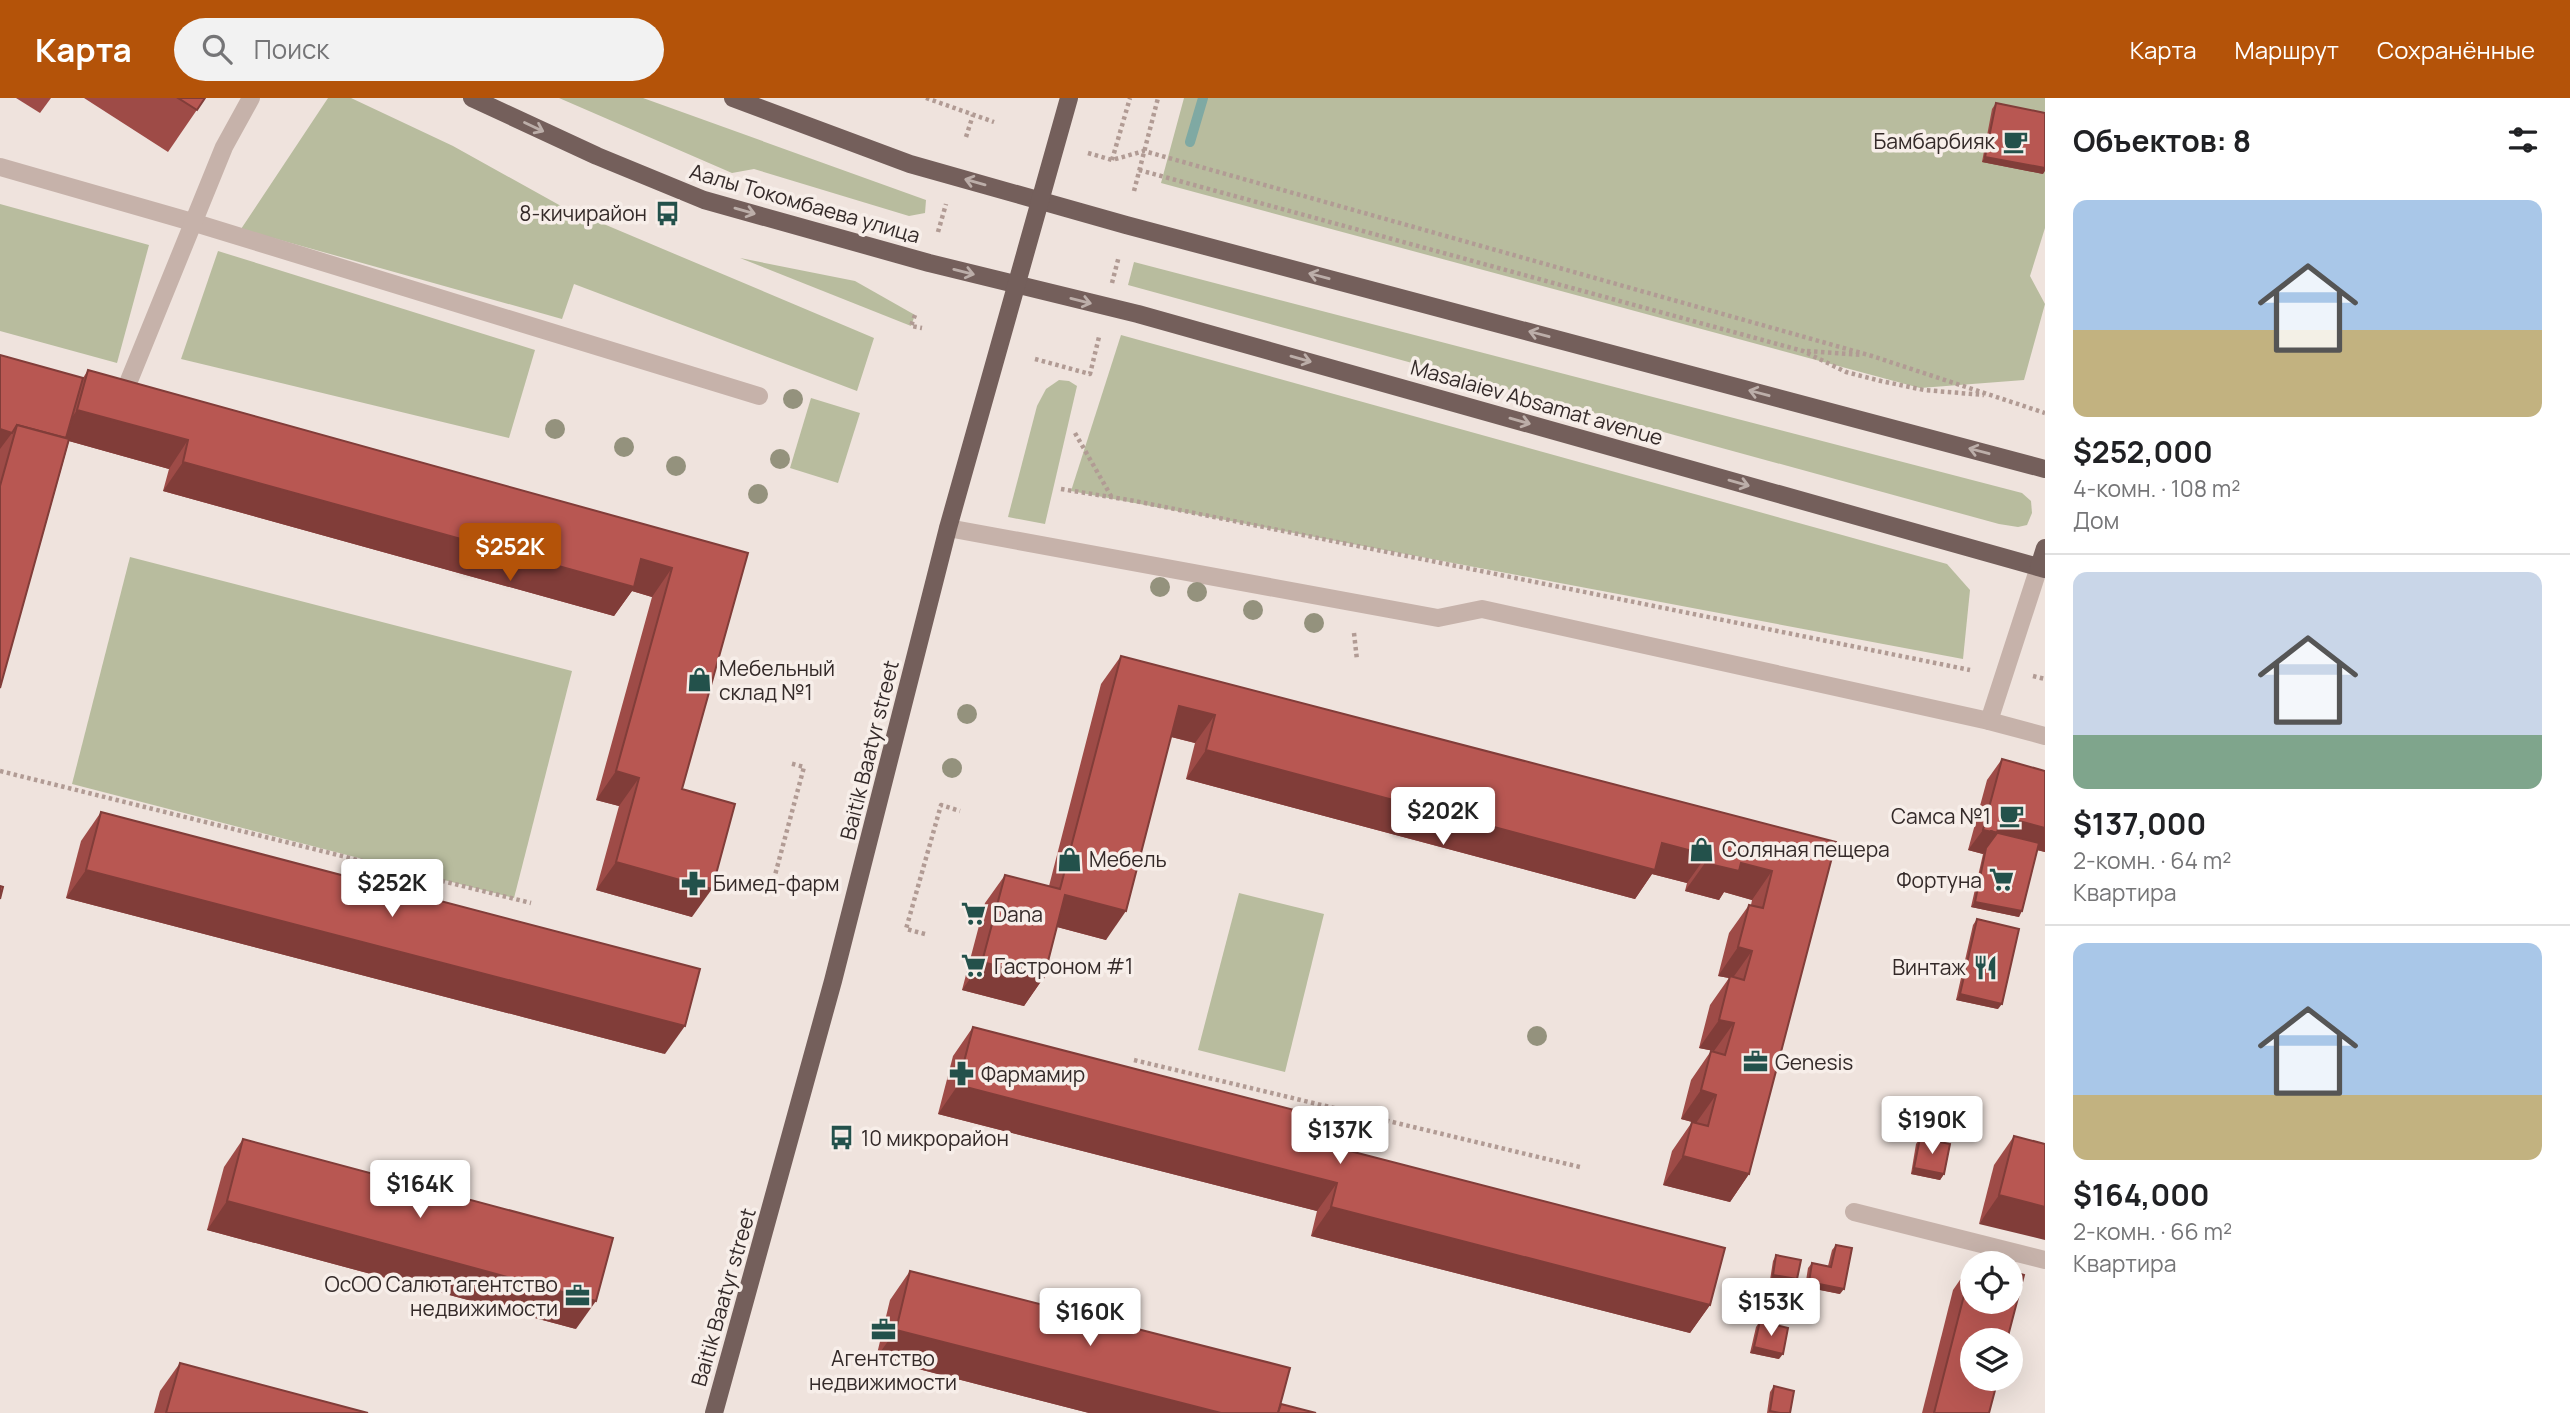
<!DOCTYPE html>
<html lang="ru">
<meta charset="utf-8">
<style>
:root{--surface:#fff;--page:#f2f2f2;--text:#202124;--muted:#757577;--line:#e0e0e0;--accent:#b45309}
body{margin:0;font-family:Manrope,sans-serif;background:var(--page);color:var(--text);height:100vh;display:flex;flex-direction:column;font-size:26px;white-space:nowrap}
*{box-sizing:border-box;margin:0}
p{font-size:23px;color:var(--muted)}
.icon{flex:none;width:38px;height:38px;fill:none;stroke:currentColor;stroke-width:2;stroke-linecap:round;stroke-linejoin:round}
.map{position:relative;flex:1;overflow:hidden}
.sheet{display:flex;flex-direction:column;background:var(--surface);width:525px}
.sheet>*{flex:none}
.tools{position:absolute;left:1960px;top:1153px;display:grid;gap:14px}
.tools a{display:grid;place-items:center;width:63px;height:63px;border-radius:50%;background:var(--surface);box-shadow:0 7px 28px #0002;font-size:35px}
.price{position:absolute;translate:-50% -60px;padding:0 16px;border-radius:7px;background:#fff;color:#222;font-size:23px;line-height:46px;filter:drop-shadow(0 2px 4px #0008)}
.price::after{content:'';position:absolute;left:50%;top:42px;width:21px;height:16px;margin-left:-10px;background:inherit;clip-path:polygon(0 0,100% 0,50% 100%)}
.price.on{background:var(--accent);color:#fff}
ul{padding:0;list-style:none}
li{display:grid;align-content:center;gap:14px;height:371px;padding:0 28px}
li+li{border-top:2px solid var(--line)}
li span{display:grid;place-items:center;height:217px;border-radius:14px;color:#555}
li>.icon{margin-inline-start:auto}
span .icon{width:126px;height:126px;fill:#fffc;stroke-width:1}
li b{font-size:30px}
h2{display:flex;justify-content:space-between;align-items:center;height:84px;padding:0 28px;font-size:30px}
header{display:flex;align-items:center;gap:42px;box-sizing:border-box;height:98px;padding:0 35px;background:var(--accent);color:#fff}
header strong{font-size:33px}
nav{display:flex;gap:38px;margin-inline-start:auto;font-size:24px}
.search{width:490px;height:63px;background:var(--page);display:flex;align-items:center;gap:18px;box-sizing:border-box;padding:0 24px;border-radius:38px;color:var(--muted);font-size:26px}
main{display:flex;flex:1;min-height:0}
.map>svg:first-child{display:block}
.green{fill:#b8bc9e}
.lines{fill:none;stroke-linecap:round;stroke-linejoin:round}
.stream{stroke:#7fa9a3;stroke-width:10}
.path{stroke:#b19b94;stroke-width:4.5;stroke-dasharray:3.5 3.5;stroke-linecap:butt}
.minor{stroke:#c6b2aa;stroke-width:18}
.major{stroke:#745f5b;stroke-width:18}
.tree{fill:#94927d}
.wall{fill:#9e4b47}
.shaded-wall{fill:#813d39}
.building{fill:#b85752;stroke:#813d39;stroke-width:2}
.oneway{stroke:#bcaea9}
.labels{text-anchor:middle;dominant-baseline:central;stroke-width:7;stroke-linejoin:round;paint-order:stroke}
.poi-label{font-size:21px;fill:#342a29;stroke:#f7eee9;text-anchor:start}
.street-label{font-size:21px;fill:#342a29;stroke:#f7eee9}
</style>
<header>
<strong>Карта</strong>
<div class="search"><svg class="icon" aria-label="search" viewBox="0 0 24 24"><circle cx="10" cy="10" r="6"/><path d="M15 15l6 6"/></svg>Поиск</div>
<nav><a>Карта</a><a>Маршрут</a><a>Сохранённые</a></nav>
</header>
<main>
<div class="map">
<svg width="2045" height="1315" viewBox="0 0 2045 1315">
<rect width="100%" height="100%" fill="#efe3dd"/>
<!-- green -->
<g class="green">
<path d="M328 0H351L453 48 561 108 874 240 857 293 574 186 562 221 241 131Z"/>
<path d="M559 0H643L926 102 925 115 909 118 754 71 732 75Z"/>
<path d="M1184 0H2045V130L2030 178 2045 206 2024 282 1920 290 1161 85Z"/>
<path d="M0 106 149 147 117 265 0 233Z"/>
<path d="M218 153 535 252 509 340 181 261Z"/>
<path d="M740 160 855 183 915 217 911 228Z"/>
<path d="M1134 164 2022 395 2031 403 2032 415 2027 427 2018 429 1999 426 1128 187Z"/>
<path d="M1121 237 1947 466 1970 492 1963 561 1071 393Z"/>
<path d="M1059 282 1069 283 1077 288 1045 426 1008 419 1037 308 1046 291Z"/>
<path d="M811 300 860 315 838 385 790 370Z"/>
<path d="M130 459 572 573 514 800 72 686Z"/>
<path d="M1239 795 1324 816 1285 974 1198 952Z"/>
</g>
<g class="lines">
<!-- stream -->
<path class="stream" d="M1190 44 1203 0"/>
<!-- path -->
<g class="path">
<path d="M926 0 994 24"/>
<path d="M966 39 973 17"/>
<path d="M1088 55 1112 62 1144 53 1872 258 2045 315"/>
<path d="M1112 62 1130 0"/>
<path d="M1139 72 1803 253 1846 274 1881 283 1924 292 1984 297"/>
<path d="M1134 93 1158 0"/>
<path d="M938 134 946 106"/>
<path d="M1112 185 1119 158"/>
<path d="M915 217 911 228 922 230"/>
<path d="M1807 253 1861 257"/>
<path d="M1035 261 1090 276 1099 239"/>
<path d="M1075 335 1111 398"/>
<path d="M1061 391 1135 403 1970 572"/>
<path d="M1354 535 1357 562"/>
<path d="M2033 578 2045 581"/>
<path d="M0 673 531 805"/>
<path d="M754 787 771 792 804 669 789 665"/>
<path d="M925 836 906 831 941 707 960 713"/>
<path d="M1134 962 1580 1069"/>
</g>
<!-- minor -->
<g class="minor">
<path d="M0 69 192 124 759 298"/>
<path d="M126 290 224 49 251 0"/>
<path d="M948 430 1438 520 1482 511 1989 623"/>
<path d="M2039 469 1989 623 2045 638"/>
<path d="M1854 1114 2045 1162"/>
</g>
<!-- major -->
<g class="major">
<path d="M472 0 597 58 704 102 929 165 1138 216 2045 471"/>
<path d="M733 0 910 66 1126 127 2045 371"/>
<path d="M2039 469 2045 450"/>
<path d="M714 1315 833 883 948 430 1069 0"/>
</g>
</g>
<!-- trees -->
<g class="tree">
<circle cx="793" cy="301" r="10"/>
<circle cx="555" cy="331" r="10"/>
<circle cx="624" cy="349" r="10"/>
<circle cx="780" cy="361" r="10"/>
<circle cx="676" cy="368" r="10"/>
<circle cx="758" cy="396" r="10"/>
<circle cx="1160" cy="489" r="10"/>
<circle cx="1197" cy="494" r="10"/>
<circle cx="1253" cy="512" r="10"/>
<circle cx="1314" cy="525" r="10"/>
<circle cx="967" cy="616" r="10"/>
<circle cx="952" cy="670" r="10"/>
<circle cx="1537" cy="938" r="10"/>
</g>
<!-- wall -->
<g class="wall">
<path d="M16 0H51L40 15Z"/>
<path d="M84 0H205L168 54Z"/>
<path d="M1996 5 2043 76 1982 64 1992 11Z"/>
<path d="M0 257 83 280 88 272 748 455 682 691 692 819 596 792 619 708 596 702 652 499 632 493 614 518 163 393 169 371 69 343 0 590Z"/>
<path d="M1121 558 1836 744 1749 1076 1730 1104 1663 1087 1672 1053 1692 1024 1696 1025 1681 1021 1691 982 1711 953H1714L1699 950 1710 907 1729 880 1718 878 1729 835 1749 807H1751L1752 802 1724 794 1719 802 1685 793 1687 785 1652 776 1635 801 1186 681 1195 645 1171 639 1106 842 1057 829 1044 879 1024 908 962 892 985 805 1005 777 1049 788 1101 586Z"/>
<path d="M2002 661 2045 673V754L2037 752 2019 819 1971 809 1983 756 1968 752 1987 682Z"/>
<path d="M101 714 665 956 66 800 81 743Z"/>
<path d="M1977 821 1998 911 1956 902 1973 827Z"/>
<path d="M973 929 1346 1052 1710 1207 1690 1235 1311 1138 1317 1113 938 1016 953 958Z"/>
<path d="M2014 1038 2045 1046 1979 1126 1994 1067Z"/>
<path d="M1920 1040 1944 1076 1940 1082 1911 1076 1916 1046Z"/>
<path d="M243 1041 576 1231 207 1132 224 1069Z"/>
<path d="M1836 1147 1840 1196 1805 1189 1808 1170 1812 1165 1828 1168 1832 1152Z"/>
<path d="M1776 1157 1793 1187 1770 1182 1773 1163Z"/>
<path d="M1973 1163 1989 1315H1922L1953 1192Z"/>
<path d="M910 1173 1281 1306 1316 1315H1089L876 1260 890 1202Z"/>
<path d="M1760 1223 1779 1261 1750 1255 1756 1229Z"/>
<path d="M180 1265 368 1315H154L160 1293Z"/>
<path d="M1774 1288 1790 1315H1767L1770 1294Z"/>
</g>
<!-- shaded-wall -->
<g class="shaded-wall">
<path d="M1985 59 2045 70V73L2043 76 1982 64Z"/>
<path d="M77 312 188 342 169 371 58 340Z"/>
<path d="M0 331 12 335 0 351Z"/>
<path d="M183 364 641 461 672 470 652 499 632 493 614 518 163 393Z"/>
<path d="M1179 608 1215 617 1195 645 1160 636Z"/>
<path d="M1206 652 1662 745 1707 757 1687 785 1652 776 1635 801 1186 681Z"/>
<path d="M616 673 639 680 619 708 596 702Z"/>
<path d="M2001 718 2045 730V754L1993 741 1983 756 1968 752 1983 732Z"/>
<path d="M616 764 712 791 692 819 596 792Z"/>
<path d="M1705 765H1741L1772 773 1752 802 1724 794 1719 802 1685 793Z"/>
<path d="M86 772 685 928 665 956 66 800Z"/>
<path d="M1065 797 1126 813 1106 842 1046 826Z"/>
<path d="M1975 804 2022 813 2019 819 1971 809Z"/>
<path d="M1738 849 1752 853 1732 881 1730 878 1729 880 1718 878Z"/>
<path d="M982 864 1044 879 1024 908 962 892Z"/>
<path d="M1960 896 2002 906 1998 911 1956 902Z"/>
<path d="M1719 922 1734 925 1714 953 1699 950Z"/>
<path d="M958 987 1337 1085 1317 1113 938 1016Z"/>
<path d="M1701 992 1716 997 1696 1025 1681 1021Z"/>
<path d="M1683 1058 1749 1076 1730 1104 1663 1087Z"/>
<path d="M1914 1070 1944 1076 1940 1082 1911 1076Z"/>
<path d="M1999 1097 2045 1109V1142L1979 1126Z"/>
<path d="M227 1103 596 1203 576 1231 207 1132Z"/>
<path d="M1331 1109 1710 1207 1690 1235 1311 1138Z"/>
<path d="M1773 1177 1797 1181 1793 1187 1770 1182Z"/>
<path d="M1809 1184 1844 1191 1840 1196 1805 1189Z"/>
<path d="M896 1232 1221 1315H1089L876 1260Z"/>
<path d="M1754 1249 1783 1256 1779 1261 1750 1255Z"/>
</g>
<!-- building -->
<g class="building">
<path d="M178 0H205L197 12Z"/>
<path d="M1996 5 2045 15V70L1985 59Z"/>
<path d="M0 257 83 280 66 340 17 327 12 335 0 331Z"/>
<path d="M88 272 748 455 682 691 735 706 712 791 616 764 639 680 616 673 672 470 641 461 634 489 183 364 188 342 77 312Z"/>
<path d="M17 327 69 341 0 590V388Z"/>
<path d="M1121 558 1836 744 1749 1076 1683 1058 1692 1024 1708 1028 1716 997 1701 992 1711 953 1725 957 1734 925 1719 922 1730 878 1744 882 1752 853 1738 849 1749 807 1763 810 1772 773 1741 765 1739 773 1705 765 1707 757 1662 745 1655 772 1206 652 1215 617 1179 608 1126 813 1065 797 1044 879 982 864 1005 777 1060 791Z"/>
<path d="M2002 661 2045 673V730L2001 718 1997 735 1983 732Z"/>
<path d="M101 714 700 871 685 928 86 772Z"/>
<path d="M1990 733 2039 745 2022 813 1975 804 1986 750 1997 735Z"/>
<path d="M0 788 3 789 0 801Z"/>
<path d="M1977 821 2019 831 2002 906 1960 896Z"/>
<path d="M973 929 1352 1027 1346 1052 1725 1150 1710 1207 1331 1109 1337 1085 958 987Z"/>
<path d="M2014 1038 2045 1046V1109L1999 1097Z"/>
<path d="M1920 1040 1950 1046 1944 1076 1914 1070Z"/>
<path d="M243 1041 613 1140 596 1203 227 1103Z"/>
<path d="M1836 1147 1852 1150 1844 1191 1809 1184 1812 1165 1831 1169Z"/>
<path d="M1776 1157 1801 1162 1797 1181 1773 1177Z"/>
<path d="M1972 1166V1204H2011V1173L2024 1177 2007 1242H1972V1281H1998L1989 1315H1934Z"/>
<path d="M910 1173 1290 1270 1278 1315H1221L896 1232Z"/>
<path d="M1760 1223 1788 1230 1783 1256 1754 1249Z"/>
<path d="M180 1265 368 1315H166Z"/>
<path d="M1774 1288 1794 1293 1790 1315H1780L1770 1313Z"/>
<path d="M1281 1306 1316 1315H1278Z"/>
</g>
<!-- one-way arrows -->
<defs><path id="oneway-shaft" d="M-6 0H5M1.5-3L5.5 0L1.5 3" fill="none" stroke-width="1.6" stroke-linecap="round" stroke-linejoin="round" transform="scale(1.75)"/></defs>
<g class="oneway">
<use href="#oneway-shaft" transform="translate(534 29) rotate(25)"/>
<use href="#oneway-shaft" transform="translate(975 84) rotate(-164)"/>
<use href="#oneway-shaft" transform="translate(745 113) rotate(16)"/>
<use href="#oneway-shaft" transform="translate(964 174) rotate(14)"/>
<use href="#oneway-shaft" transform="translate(1319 178) rotate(-165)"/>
<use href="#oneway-shaft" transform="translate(1081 203) rotate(14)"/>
<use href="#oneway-shaft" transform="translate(1539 236) rotate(-165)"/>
<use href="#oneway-shaft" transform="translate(1301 261) rotate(16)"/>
<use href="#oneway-shaft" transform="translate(1759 295) rotate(-165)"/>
<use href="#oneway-shaft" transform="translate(1520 323) rotate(16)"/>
<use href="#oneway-shaft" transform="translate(1979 353) rotate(-165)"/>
<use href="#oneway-shaft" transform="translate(1739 385) rotate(16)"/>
</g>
<!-- icons -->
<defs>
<symbol id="cafe-bare" viewBox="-9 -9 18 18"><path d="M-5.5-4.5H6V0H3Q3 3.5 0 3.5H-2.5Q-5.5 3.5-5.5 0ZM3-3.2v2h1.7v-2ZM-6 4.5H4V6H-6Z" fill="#23514b" stroke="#f7eee9" stroke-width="2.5" paint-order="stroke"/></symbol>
<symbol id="bus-bare" viewBox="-9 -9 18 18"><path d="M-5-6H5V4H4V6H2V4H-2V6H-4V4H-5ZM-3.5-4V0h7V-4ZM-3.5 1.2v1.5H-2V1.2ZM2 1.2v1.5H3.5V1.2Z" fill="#23514b" stroke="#f7eee9" stroke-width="2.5" paint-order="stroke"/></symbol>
<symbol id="shop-bare" viewBox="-9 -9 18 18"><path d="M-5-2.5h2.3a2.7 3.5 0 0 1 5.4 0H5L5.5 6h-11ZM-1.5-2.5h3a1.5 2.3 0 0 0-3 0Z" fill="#23514b" stroke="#f7eee9" stroke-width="2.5" paint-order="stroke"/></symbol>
<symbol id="supermarket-bare" viewBox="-9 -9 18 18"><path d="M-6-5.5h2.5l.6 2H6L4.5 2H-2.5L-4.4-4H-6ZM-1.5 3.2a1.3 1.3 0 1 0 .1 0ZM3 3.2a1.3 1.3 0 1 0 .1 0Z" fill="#23514b" stroke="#f7eee9" stroke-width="2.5" paint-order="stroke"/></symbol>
<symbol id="pharmacy-bare" viewBox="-9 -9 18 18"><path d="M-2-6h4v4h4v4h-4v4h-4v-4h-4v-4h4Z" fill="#23514b" stroke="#f7eee9" stroke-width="2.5" paint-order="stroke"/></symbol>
<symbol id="restaurant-bare" viewBox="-9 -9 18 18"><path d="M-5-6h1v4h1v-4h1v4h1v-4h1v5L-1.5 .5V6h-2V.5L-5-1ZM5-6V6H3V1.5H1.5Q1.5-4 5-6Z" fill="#23514b" stroke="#f7eee9" stroke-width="2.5" paint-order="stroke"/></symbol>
<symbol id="office-bare" viewBox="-9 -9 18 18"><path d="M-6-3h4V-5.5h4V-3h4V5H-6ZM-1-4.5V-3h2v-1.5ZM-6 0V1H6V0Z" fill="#23514b" stroke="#f7eee9" stroke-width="2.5" paint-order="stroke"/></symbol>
</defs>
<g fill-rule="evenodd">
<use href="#cafe-bare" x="1998" y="26" width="35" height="35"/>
<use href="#bus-bare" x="650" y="98" width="35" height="35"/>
<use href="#shop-bare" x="682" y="564" width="35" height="35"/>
<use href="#cafe-bare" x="1994" y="700" width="35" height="35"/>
<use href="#shop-bare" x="1684" y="734" width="35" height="35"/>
<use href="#shop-bare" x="1052" y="744" width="35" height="35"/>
<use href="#supermarket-bare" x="1984" y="764" width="35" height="35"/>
<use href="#pharmacy-bare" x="676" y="768" width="35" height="35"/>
<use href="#supermarket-bare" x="956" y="798" width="35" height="35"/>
<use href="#supermarket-bare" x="956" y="850" width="35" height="35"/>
<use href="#restaurant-bare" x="1968" y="852" width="35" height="35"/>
<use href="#office-bare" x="1738" y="946" width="35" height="35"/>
<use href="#pharmacy-bare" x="944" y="958" width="35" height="35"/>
<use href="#bus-bare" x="824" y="1022" width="35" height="35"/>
<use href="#office-bare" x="560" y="1180" width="35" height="35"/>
<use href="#office-bare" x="866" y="1214" width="35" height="35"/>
</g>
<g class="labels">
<!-- poi labels -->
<g class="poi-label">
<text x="1995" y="43" text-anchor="end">Бамбарбияк</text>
<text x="647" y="115" text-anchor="end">8-кичирайон</text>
<text x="719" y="570">Мебельный<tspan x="719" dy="24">склад №1</tspan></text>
<text x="1991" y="718" text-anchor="end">Самса №1</text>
<text x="1722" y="751">Соляная пещера</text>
<text x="1089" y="761">Мебель</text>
<text x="1982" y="782" text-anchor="end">Фортуна</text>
<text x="713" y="785">Бимед-фарм</text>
<text x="993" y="816">Dana</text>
<text x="994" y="868">Гастроном #1</text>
<text x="1966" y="869" text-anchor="end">Винтаж</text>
<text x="1775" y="964">Genesis</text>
<text x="981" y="976">Фармамир</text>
<text x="861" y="1040">10 микрорайон</text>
<text x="558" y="1186" text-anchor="end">ОсОО Салют агентство<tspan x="558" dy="24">недвижимости</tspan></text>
<text x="883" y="1260" text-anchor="middle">Агентство<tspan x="883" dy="24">недвижимости</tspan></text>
</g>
<!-- street labels -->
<g class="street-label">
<text transform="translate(805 105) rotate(16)">Аалы Токомбаева улица</text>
<text transform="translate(1537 304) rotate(16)">Masalaiev Absamat avenue</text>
<text transform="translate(869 652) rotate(-76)">Baitik Baatyr street</text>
<text transform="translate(723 1199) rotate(-74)">Baitik Baatyr street</text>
</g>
</g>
</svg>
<div class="tools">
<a><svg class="icon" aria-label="locate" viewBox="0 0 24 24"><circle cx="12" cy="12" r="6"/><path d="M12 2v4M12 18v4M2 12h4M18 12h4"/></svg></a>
<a><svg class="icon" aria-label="layers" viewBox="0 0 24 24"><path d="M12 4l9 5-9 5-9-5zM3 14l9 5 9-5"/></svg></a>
</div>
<b class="price on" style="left:510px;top:485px">$252K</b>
<b class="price" style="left:1443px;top:749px">$202K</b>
<b class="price" style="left:392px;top:821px">$252K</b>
<b class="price" style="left:1932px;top:1058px">$190K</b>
<b class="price" style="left:1340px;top:1068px">$137K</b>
<b class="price" style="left:420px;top:1122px">$164K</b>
<b class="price" style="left:1771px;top:1240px">$153K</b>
<b class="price" style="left:1090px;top:1250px">$160K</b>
</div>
<section class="sheet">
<h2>Объектов: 8<svg class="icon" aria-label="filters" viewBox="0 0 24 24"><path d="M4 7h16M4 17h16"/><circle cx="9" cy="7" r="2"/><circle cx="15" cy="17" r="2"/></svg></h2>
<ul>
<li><span style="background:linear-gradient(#a9c7e8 60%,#c2b280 0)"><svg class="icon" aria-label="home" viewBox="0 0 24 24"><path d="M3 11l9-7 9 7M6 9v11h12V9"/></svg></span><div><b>$252,000</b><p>4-комн. · 108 m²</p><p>Дом</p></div></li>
<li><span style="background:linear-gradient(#c9d6e8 75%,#7fa58c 0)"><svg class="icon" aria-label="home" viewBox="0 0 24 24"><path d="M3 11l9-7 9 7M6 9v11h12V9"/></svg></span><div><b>$137,000</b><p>2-комн. · 64 m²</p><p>Квартира</p></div></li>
<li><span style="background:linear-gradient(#a9c7e8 70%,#c2b280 0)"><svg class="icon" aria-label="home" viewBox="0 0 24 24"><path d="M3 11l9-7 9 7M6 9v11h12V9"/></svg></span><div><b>$164,000</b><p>2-комн. · 66 m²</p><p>Квартира</p></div></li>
</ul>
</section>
</main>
